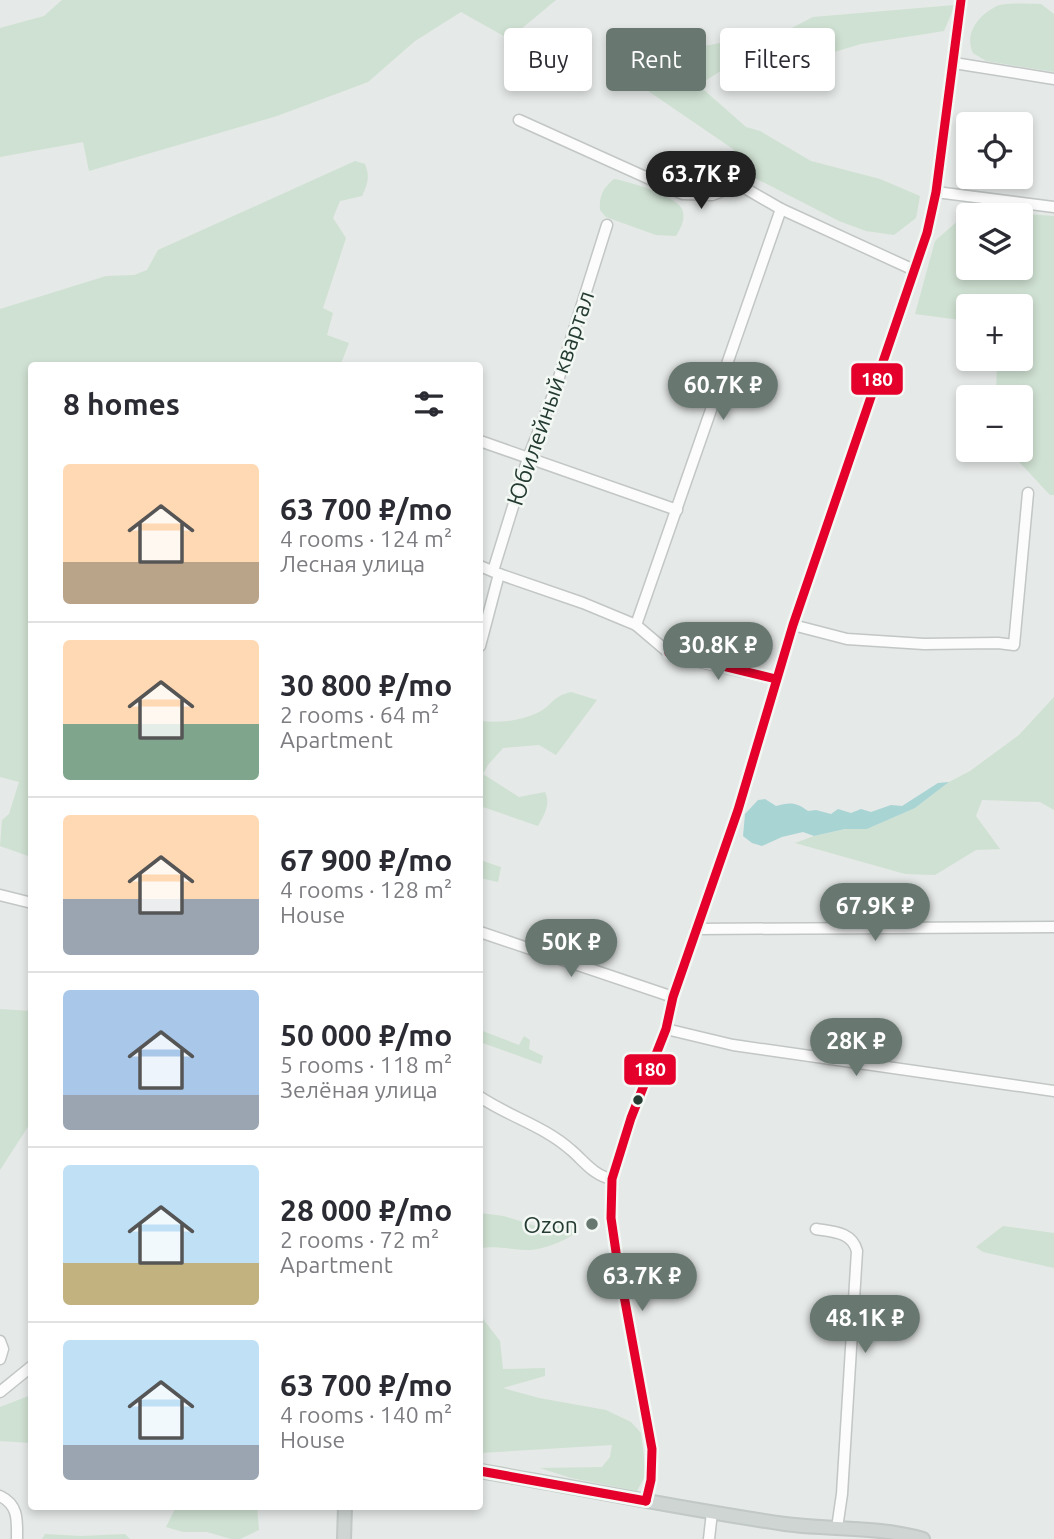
<!DOCTYPE html>
<meta charset="utf-8">
<style>
:root{--surface:#fff;--page:#f2f2f3;--text:#2b2b33;--muted:#7c7c81;--line:#e1e1e2;--accent:#687871}
body{margin:0;font-family:Ubuntu,sans-serif;background:var(--page);color:var(--text);height:100vh;display:flex;flex-direction:column;font-size:26px;white-space:nowrap}
*{box-sizing:border-box;margin:0}
p{font-size:23px;color:var(--muted)}
.icon{flex:none;width:38px;height:38px;fill:none;stroke:currentColor;stroke-width:2;stroke-linecap:round;stroke-linejoin:round}
.map{position:relative;flex:1;overflow:hidden}
.side{position:absolute;left:28px;top:362px;width:455px;height:1148px;display:flex;flex-direction:column;background:var(--surface);border-radius:7px;box-shadow:0 4px 10px #0003}
.side>*{flex:none}
.guide{position:absolute;left:504px;top:28px;width:444px;height:63px;display:flex;gap:14px}
.buttons{position:absolute;left:956px;top:112px;display:grid;gap:14px}
.buttons a{display:grid;place-items:center;width:77px;height:77px;border-radius:7px;background:var(--surface);box-shadow:0 4px 10px #0003;font-size:35px}
.price{position:absolute;translate:-50% -60px;padding:0 16px;border-radius:24px;background:var(--accent);color:#fff;font-size:23px;line-height:46px;filter:drop-shadow(0 2px 4px #0008)}
.price::after{content:'';position:absolute;left:50%;top:42px;width:21px;height:16px;margin-left:-10px;background:inherit;clip-path:polygon(0 0,100% 0,50% 100%)}
.price.active{background:#222;color:#fff}
ul{padding:0;list-style:none}
li{display:flex;align-items:center;gap:21px;height:175px;padding:0 35px}
li+li{border-top:2px solid var(--line)}
li span{display:grid;place-items:center;flex:none;width:196px;height:140px;border-radius:7px;color:#555}
li>.icon{margin-inline-start:auto}
span .icon{width:84px;height:84px;fill:#fffc;stroke-width:1}
li b{font-size:30px}
h2{display:flex;justify-content:space-between;align-items:center;height:84px;padding:0 35px;font-size:30px}
.tag{padding:0 24px;border-radius:7px;background:var(--surface);box-shadow:0 4px 10px #0003;font-size:24px;line-height:63px}
.tag.active{background:var(--accent);color:#fff}
.map>svg:first-child{display:block}
.green{fill:#cfe1d2}
.water{fill:#a9d4d4}
.lines{fill:none;stroke-linecap:round;stroke-linejoin:round}
.minor-casing{stroke:#c2c6c4;stroke-width:13}
.major-casing{stroke:#c1c8c5;stroke-width:16}
.minor{stroke:#fbfcfb;stroke-width:10}
.major{stroke:#ced5d2;stroke-width:12}
.bus-1-casing{stroke:#f3f8f5;stroke-width:14}
.bus-1{stroke:#e4002b;stroke-width:9}
.bus-dot{fill:#243b32;stroke:#f3f8f5;stroke-width:2.5}
.poi-dot{fill:#687871;stroke:#f3f8f5;stroke-width:2.5}
.labels{text-anchor:middle;dominant-baseline:central;stroke-width:5;stroke-linejoin:round;paint-order:stroke}
.street-label{font-size:23px;fill:#243b32;stroke:#f3f8f5}
.poi-label{font-size:23px;fill:#243b32;stroke:#f3f8f5;text-anchor:end}
.line-badge{stroke:#f3f8f5;stroke-width:2.5}
.badge-label{font-size:19px;text-anchor:middle;font-weight:bold;fill:#fff}
</style>
<div class="map">
<svg width="1054" height="1539" viewBox="0 0 1054 1539">
<rect width="100%" height="100%" fill="#e5e9e7"/>
<!-- green -->
<g class="green">
<path d="M62 0H556L509 39 461 12 415 41 368 82 277 116 89 171 83 142 0 157V28L44 16Z"/>
<path d="M1041 4 1054 14V72L986 61 973 53C964 34 978 16 995 7 1003 2 1030 4 1041 4Z"/>
<path d="M955 5 944 31 861 44 784 67 740 68 719 72 702 83 704 90 746 127 760 131 811 161 880 179 920 196 916 218 894 235 866 231 839 221 753 177 733 149 616 69V59L647 49 699 47 788 30 813 17Z"/>
<path d="M355 161 365 164C370 176 368 184 362 196L340 201 333 218 346 238 323 308 333 313 327 335 349 343 340 366H32L31 857 0 846 2 820 9 814 19 782 0 777V309L106 276 134 275 147 270 158 250Z"/>
<path d="M614 179C628 181 676 196 682 209 686 219 681 227 676 236L656 235 606 217 600 210C599 196 603 188 614 179Z"/>
<path d="M999 212 1054 216V495H1050L1008 450H1020V397H996L997 359H1020V306H968V321L915 314 935 241 962 217 968 216V268H1020V215H973Z"/>
<path d="M571 692 597 700 556 755 539 745 503 748 488 765 483 774 519 797 545 792C551 804 544 815 538 826L480 806V721C499 723 522 721 539 712 553 705 551 697 571 692Z"/>
<path d="M1054 697V810L1040 802 982 800 976 816 1000 849 976 850 935 875 905 874 795 843 814 836 845 829H867L915 808 949 782 970 771 1019 735Z"/>
<path d="M480 860 501 867 498 882 480 878Z"/>
<path d="M0 1009 31 1011V1122L0 1170Z"/>
<path d="M480 1030 519 1045 524 1036 530 1040 529 1049 543 1056 541 1064 480 1042Z"/>
<path d="M480 1213 504 1216 542 1228 567 1221 574 1226V1234C563 1242 539 1251 525 1250 509 1249 496 1246 480 1248Z"/>
<path d="M1003 1226 1054 1233V1268L983 1252 976 1247Z"/>
<path d="M480 1315 500 1341 503 1369 545 1368V1376L503 1388 539 1398 606 1410 631 1422 641 1433 646 1474 637 1491 571 1478 540 1468 602 1467 610 1457 612 1445 480 1453Z"/>
<path d="M31 1395V1443L0 1441V1407Z"/>
<path d="M176 1507H257L259 1530 240 1539H231L207 1532H183L166 1527Z"/>
<path d="M45 1534 81 1536 125 1534 130 1539H42Z"/>
</g>
<!-- water -->
<path class="water" d="M949 782 915 808 867 829H845L814 836 803 832 782 837 762 846 752 843 743 836 745 814 758 800 765 799 776 806C790 802 796 802 808 811L816 810 831 814 838 809 851 813 861 809 871 812 891 805 902 806 938 783Z"/>
<g class="lines">
<defs>
<g id="minor">
<path d="M954 63 1054 79"/>
<path d="M519 120 683 194 712 195 736 186 743 187 781 209 914 270"/>
<path d="M936 192 1054 207"/>
<path d="M480 441 677 510"/>
<path d="M480 566 499 574 480 646"/>
<path d="M493 571 528 458 555 390 607 225"/>
<path d="M499 574 583 603 636 625 669 653 678 657 776 679"/>
<path d="M636 625 781 209"/>
<path d="M793 625 847 639 924 644 998 643 1014 645 1028 493"/>
<path d="M0 895 32 903"/>
<path d="M696 929 1054 927"/>
<path d="M480 932 673 997"/>
<path d="M666 1029 733 1045 1054 1091"/>
<path d="M480 1097C510 1117 544 1126 571 1150 584 1161 594 1176 612 1179"/>
<path d="M816 1229C834 1232 852 1232 857 1251L842 1494 837 1528"/>
<path d="M0 1341 3 1349 0 1359"/>
<path d="M0 1392 32 1366"/>
<path d="M0 1496C19 1505 17 1521 17 1539"/>
<path d="M646 1501 651 1480 652 1449 616 1252 611 1218 612 1179 631 1118 666 1029 673 997 738 810 793 625 927 233 936 192 961 0"/>
<path d="M709 1539 712 1512"/>
</g>
<g id="major">
<path d="M480 1471C581 1488 683 1509 785 1524 830 1530 879 1526 923 1539"/>
<path d="M344 1539 345 1507"/>
</g>
</defs>
<!-- minor casing -->
<use href="#minor" class="minor-casing"/>
<!-- major casing -->
<use href="#major" class="major-casing"/>
<!-- minor -->
<use href="#minor" class="minor"/>
<!-- major -->
<use href="#major" class="major"/>
<defs>
<g id="bus-1">
<path d="M669 653 776 679"/>
<path d="M480 1471 646 1501"/>
<path d="M646 1501 651 1480 652 1449 616 1252 611 1218 612 1179 631 1118 666 1029 673 997 738 810 793 625 927 233 936 192 961 0"/>
</g>
</defs>
<!-- bus-1 casing -->
<use href="#bus-1" class="bus-1-casing"/>
<!-- bus-1 -->
<use href="#bus-1" class="bus-1"/>
</g>
<!-- markers -->
<circle class="bus-dot" cx="638" cy="1100" r="6"/>
<circle class="poi-dot" cx="592" cy="1224" r="7"/>
<g class="labels">
<!-- street labels -->
<g class="street-label">
<text transform="translate(550 398) rotate(-71)">Юбилейный квартал</text>
</g>
<!-- poi labels -->
<g class="poi-label">
<text x="578" y="1224">Ozon</text>
</g>
</g>
<g class="line-badge">
<rect x="850" y="362" width="54" height="34" rx="7" fill="#e4002b"/>
<rect x="623" y="1053" width="54" height="33" rx="7" fill="#e4002b"/>
</g>
<g class="badge-label">
<text x="877" y="386">180</text>
<text x="650" y="1076">180</text>
</g>
</svg>
<div class="buttons">
<a><svg class="icon" aria-label="locate" viewBox="0 0 24 24"><circle cx="12" cy="12" r="6"/><path d="M12 2v4M12 18v4M2 12h4M18 12h4"/></svg></a>
<a><svg class="icon" aria-label="layers" viewBox="0 0 24 24"><path d="M12 4l9 5-9 5-9-5zM3 14l9 5 9-5"/></svg></a>
<a>+</a>
<a>−</a>
</div>
<b class="price active" style="left:701px;top:211px">63.7K ₽</b>
<b class="price" style="left:723px;top:422px">60.7K ₽</b>
<b class="price" style="left:718px;top:682px">30.8K ₽</b>
<b class="price" style="left:875px;top:943px">67.9K ₽</b>
<b class="price" style="left:571px;top:979px">50K ₽</b>
<b class="price" style="left:856px;top:1078px">28K ₽</b>
<b class="price" style="left:642px;top:1313px">63.7K ₽</b>
<b class="price" style="left:865px;top:1355px">48.1K ₽</b>
<div class="guide">
<a class="tag">Buy</a>
<a class="tag active">Rent</a>
<a class="tag">Filters</a>
</div>
<section class="side">
<h2>8 homes<svg class="icon" aria-label="filters" viewBox="0 0 24 24"><path d="M4 7h16M4 17h16"/><circle cx="9" cy="7" r="2"/><circle cx="15" cy="17" r="2"/></svg></h2>
<ul>
<li><span style="background:linear-gradient(#ffd9b3 70%,#b9a48a 0)"><svg class="icon" aria-label="home" viewBox="0 0 24 24"><path d="M3 11l9-7 9 7M6 9v11h12V9"/></svg></span><div><b>63 700 ₽/mo</b><p>4 rooms · 124 m²</p><p>Лесная улица</p></div></li>
<li><span style="background:linear-gradient(#ffd9b3 60%,#7fa58c 0)"><svg class="icon" aria-label="home" viewBox="0 0 24 24"><path d="M3 11l9-7 9 7M6 9v11h12V9"/></svg></span><div><b>30 800 ₽/mo</b><p>2 rooms · 64 m²</p><p>Apartment</p></div></li>
<li><span style="background:linear-gradient(#ffd9b3 60%,#9aa5b1 0)"><svg class="icon" aria-label="home" viewBox="0 0 24 24"><path d="M3 11l9-7 9 7M6 9v11h12V9"/></svg></span><div><b>67 900 ₽/mo</b><p>4 rooms · 128 m²</p><p>House</p></div></li>
<li><span style="background:linear-gradient(#a9c7e8 75%,#9aa5b1 0)"><svg class="icon" aria-label="home" viewBox="0 0 24 24"><path d="M3 11l9-7 9 7M6 9v11h12V9"/></svg></span><div><b>50 000 ₽/mo</b><p>5 rooms · 118 m²</p><p>Зелёная улица</p></div></li>
<li><span style="background:linear-gradient(#bfe0f5 70%,#c2b280 0)"><svg class="icon" aria-label="home" viewBox="0 0 24 24"><path d="M3 11l9-7 9 7M6 9v11h12V9"/></svg></span><div><b>28 000 ₽/mo</b><p>2 rooms · 72 m²</p><p>Apartment</p></div></li>
<li><span style="background:linear-gradient(#bfe0f5 75%,#9aa5b1 0)"><svg class="icon" aria-label="home" viewBox="0 0 24 24"><path d="M3 11l9-7 9 7M6 9v11h12V9"/></svg></span><div><b>63 700 ₽/mo</b><p>4 rooms · 140 m²</p><p>House</p></div></li>
</ul>
</section>
</div>
